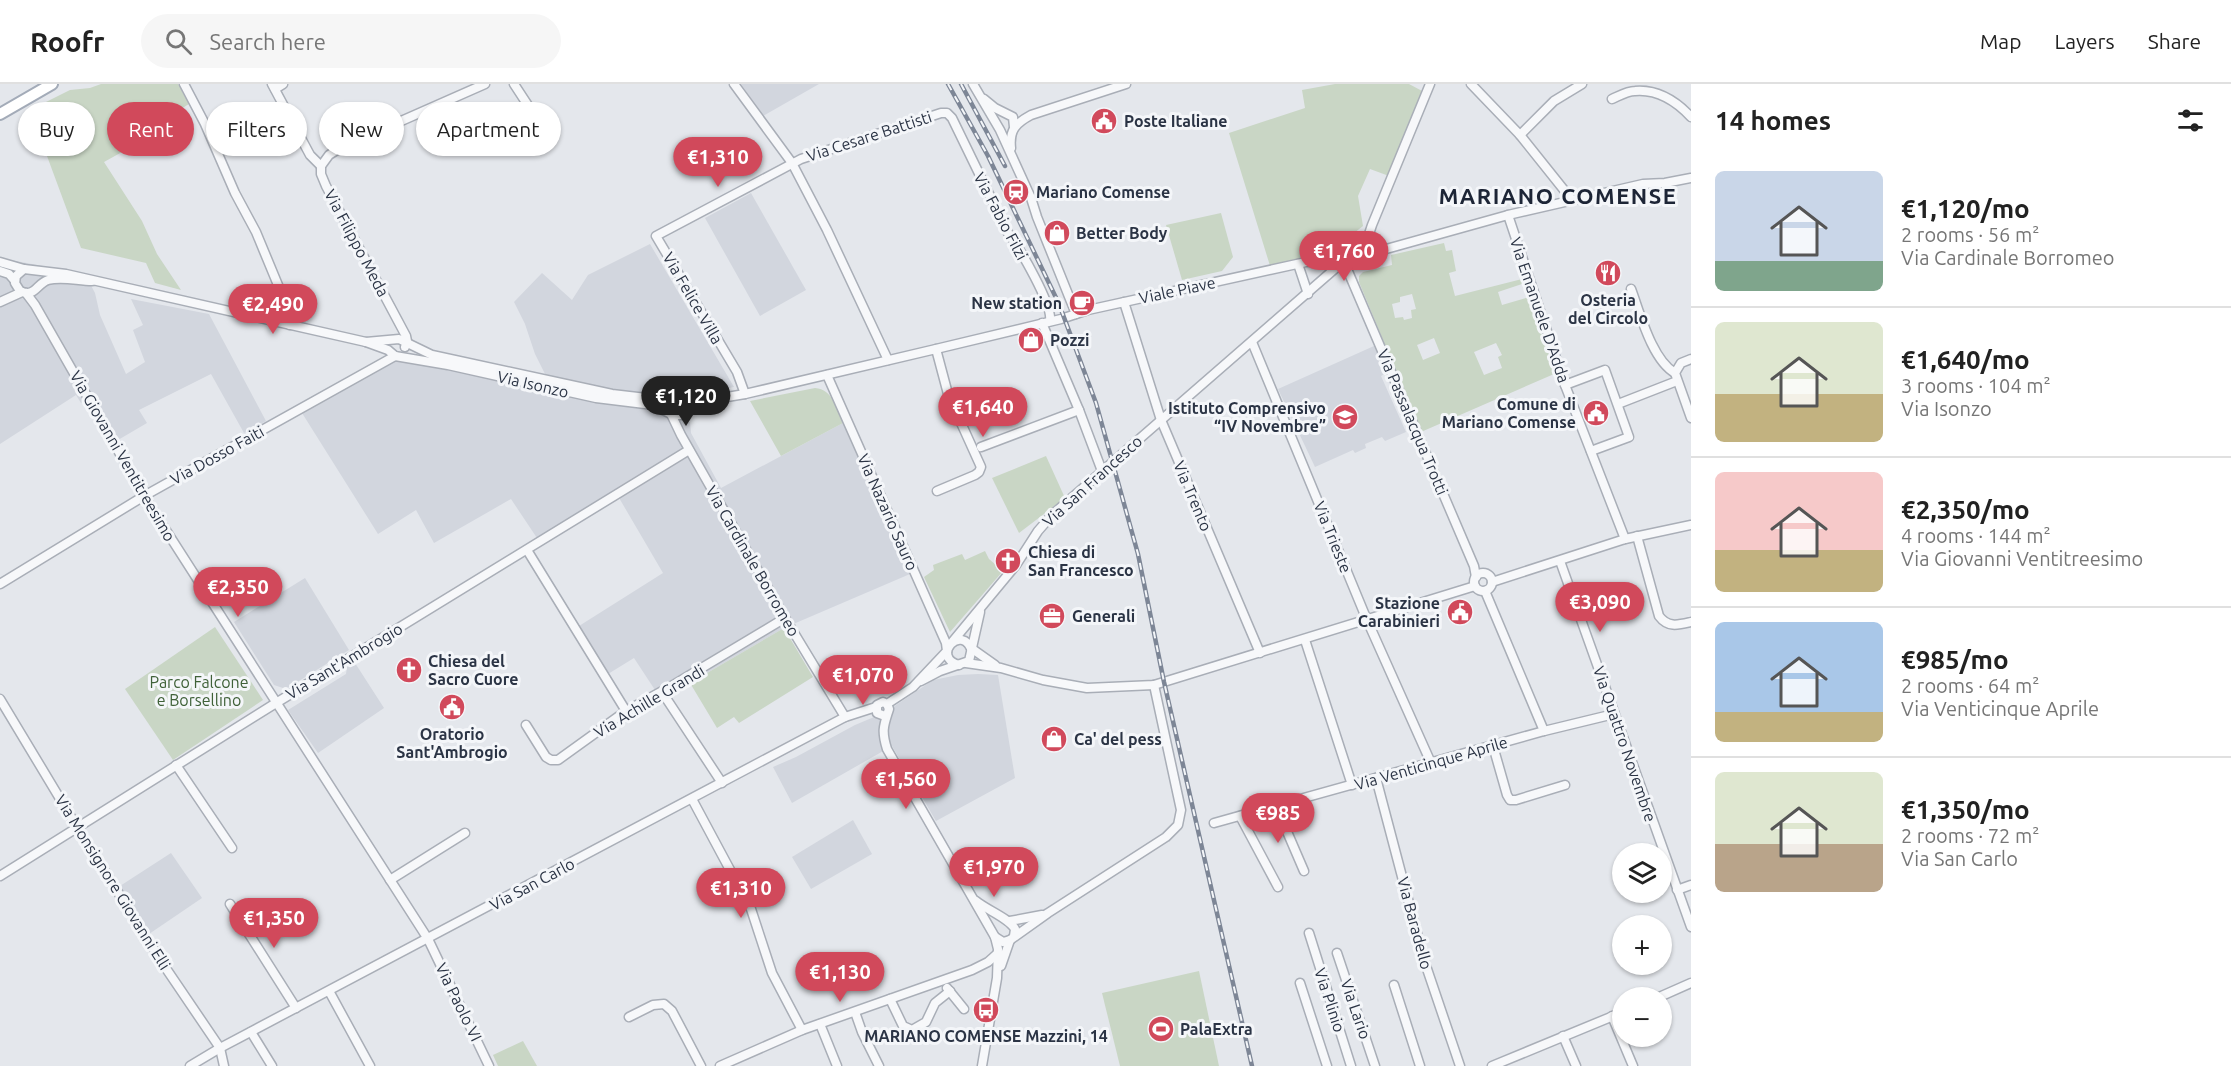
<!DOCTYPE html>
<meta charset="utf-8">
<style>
:root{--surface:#fff;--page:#f6f6f6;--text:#222;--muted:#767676;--line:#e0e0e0;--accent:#d1495b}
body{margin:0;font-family:Ubuntu,sans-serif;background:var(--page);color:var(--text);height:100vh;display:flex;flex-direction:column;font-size:22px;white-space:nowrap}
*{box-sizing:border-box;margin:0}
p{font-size:20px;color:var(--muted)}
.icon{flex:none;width:33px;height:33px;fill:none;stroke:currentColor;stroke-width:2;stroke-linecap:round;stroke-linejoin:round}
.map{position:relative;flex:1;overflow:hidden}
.details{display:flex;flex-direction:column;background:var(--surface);width:540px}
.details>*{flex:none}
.guide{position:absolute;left:18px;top:18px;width:570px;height:54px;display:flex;gap:12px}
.buttons{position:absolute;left:1612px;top:759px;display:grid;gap:12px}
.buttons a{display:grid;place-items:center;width:60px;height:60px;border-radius:50%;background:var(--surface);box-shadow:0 2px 4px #0004;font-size:30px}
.price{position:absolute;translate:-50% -51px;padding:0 14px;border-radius:21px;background:var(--accent);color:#fff;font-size:20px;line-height:39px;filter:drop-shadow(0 2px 3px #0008)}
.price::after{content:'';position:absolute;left:50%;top:36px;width:18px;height:14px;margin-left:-9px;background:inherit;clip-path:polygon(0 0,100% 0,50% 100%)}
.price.current{background:#222;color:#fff}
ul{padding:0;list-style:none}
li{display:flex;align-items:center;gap:18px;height:150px;padding:0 24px}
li+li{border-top:2px solid var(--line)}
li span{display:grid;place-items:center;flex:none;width:168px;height:120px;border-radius:9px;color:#555}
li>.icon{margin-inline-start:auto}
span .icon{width:72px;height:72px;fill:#fffc;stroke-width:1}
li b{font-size:26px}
h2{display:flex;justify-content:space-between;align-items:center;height:72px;padding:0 24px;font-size:26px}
.tag{padding:0 21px;border-radius:27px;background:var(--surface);box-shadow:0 2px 4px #0004;font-size:21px;line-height:54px}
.tag.current{background:var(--accent);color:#fff}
header{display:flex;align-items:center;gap:36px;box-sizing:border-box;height:84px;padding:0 30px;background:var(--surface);border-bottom:2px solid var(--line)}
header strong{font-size:28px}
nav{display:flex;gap:33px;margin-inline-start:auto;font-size:21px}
.search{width:420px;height:54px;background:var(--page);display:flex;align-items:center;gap:15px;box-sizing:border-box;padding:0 21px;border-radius:33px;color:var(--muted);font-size:22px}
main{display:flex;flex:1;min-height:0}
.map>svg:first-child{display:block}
.built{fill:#d2d6de}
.green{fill:#c9d6c5;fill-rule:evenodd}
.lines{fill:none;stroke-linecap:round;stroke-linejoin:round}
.minor-casing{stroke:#a9aeb7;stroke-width:11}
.major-casing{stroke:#a3abb8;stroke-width:14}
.minor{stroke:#f7f8fa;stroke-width:8}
.major{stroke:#fff;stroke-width:10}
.rail-casing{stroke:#7d8696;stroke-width:4.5}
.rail{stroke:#f4f6f9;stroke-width:2;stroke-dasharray:7;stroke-linecap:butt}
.labels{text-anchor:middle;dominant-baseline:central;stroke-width:6;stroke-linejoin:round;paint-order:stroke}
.poi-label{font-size:16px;font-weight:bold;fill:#2b3445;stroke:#f4f6f9;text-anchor:start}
.street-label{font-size:16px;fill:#2b3445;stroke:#f4f6f9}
.park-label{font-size:16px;fill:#3f6138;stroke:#f4f6f9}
.district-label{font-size:22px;font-weight:bold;letter-spacing:1.5px;fill:#1d2536;stroke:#f4f6f9}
</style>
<header>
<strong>Roofr</strong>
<div class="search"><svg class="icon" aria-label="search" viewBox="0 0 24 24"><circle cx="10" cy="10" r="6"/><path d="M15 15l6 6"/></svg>Search here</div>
<nav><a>Map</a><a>Layers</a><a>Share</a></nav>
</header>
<main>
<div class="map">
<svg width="1691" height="982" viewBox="0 0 1691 982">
<rect width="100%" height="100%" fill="#e4e7ec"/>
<!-- built -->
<g class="built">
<path d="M741 0H819L763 32Z"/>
<path d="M751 109 806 206 760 232 705 134Z"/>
<path d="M650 160 734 303 700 309 654 310 598 304 547 294 535 270 525 240 514 218 542 189 572 216 588 191Z"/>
<path d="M0 174 85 190 95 209 100 231 126 290 145 278 133 246 143 241 131 215 209 230 266 337 244 349 211 290 139 326 147 339 118 356 92 312 81 319 76 311 0 360Z"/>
<path d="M1374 262 1386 289 1381 292 1406 348 1385 357 1382 353 1365 360 1366 364 1355 369 1353 366 1315 383 1278 305Z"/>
<path d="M396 275 652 327 690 338 691 349 721 404 843 339 910 490 784 544 690 599 683 589 655 606 634 574 608 590 579 542 663 489 615 407 537 454 511 415 434 459 416 426 378 450 302 329Z"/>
<path d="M305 494 349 566 286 605 274 601 234 538Z"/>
<path d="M355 579 384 624 318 669 288 626 346 590 347 583Z"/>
<path d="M978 590 998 591 1015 694 936 737 892 662 792 719 773 683 796 673 855 641 886 628 933 596 958 591Z"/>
<path d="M853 736 872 770 811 805 792 773Z"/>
<path d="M171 769 202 814 149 850 120 802Z"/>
</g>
<!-- green -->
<g class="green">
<path d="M101 0H178L189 20 166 34 169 42 104 78 142 137 157 170 181 206 155 199 146 179 81 164 30 26 70 6 90 4Z"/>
<path d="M1335 0H1409L1424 8 1389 92 1370 85 1358 112 1363 142 1335 164 1271 185 1229 49 1305 24 1302 6Z"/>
<path d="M1221 129 1233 173 1222 187 1182 196 1166 141Z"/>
<path d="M1444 159 1446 167 1452 166 1456 187 1449 189 1455 212 1526 194 1561 287 1421 348 1359 198V192L1363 188 1392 181 1391 171ZM1525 199 1529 213 1502 221 1498 208ZM1412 210 1416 225 1411 226 1412 234 1404 236 1403 233 1395 234 1392 220 1400 218V213ZM1434 254 1440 269 1423 276 1417 261ZM1496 259 1502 271 1498 273 1502 284 1484 291 1474 268Z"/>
<path d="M815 304C833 305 836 325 843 339L781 372 750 317Z"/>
<path d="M1046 372 1065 414 1019 449 992 394Z"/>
<path d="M985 467 989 475 1003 487 950 548 924 493 934 486 933 481 962 470 965 476Z"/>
<path d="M215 543 263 616 173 676 125 605Z"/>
<path d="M784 544 813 593 739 639 734 633 717 644 690 599Z"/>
<path d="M1199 887 1219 982H1120L1102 909Z"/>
<path d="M523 957 537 982H498L493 971Z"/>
</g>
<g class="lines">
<defs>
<g id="minor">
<path d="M184 0 205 40 235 109 256 148 290 230V241"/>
<path d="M272 0 310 71 321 82"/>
<path d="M514 0 550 55"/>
<path d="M734 0 792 79 827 146 888 276"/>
<path d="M973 0 1000 46 1031 114 1037 133 1076 230"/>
<path d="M1471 0 1520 51 1572 116"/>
<path d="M275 5 283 0"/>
<path d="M984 15 995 24 1013 33 1014 43"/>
<path d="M1612 15C1619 12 1627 7 1635 7 1658 5 1676 17 1691 33"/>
<path d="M1520 51 1554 17 1582 0"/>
<path d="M1011 64C1009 46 1016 39 1031 31L1126 0"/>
<path d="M1508 131 1565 301 1625 455"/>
<path d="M1369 162V150L1372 141 1430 0"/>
<path d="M1370 165 1379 167 1508 131 1604 109 1643 100 1665 99 1691 94"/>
<path d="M1319 173 1349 168 1363 158 1367 159 1370 165"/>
<path d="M0 178 24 185"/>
<path d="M1298 180 1308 210"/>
<path d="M1343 185C1347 185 1368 169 1370 165"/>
<path d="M1347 185 1474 482 1476 493"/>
<path d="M0 187 9 190 15 197"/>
<path d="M92 197C78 197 62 192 48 196 36 200 35 214 20 207L15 199 16 192 24 185 66 190 366 258 388 266 395 272 448 281 596 314 653 321 673 331H681L684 325 703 318"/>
<path d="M1631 205C1640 229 1652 276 1675 289"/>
<path d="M26 209 35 221 144 412 428 855 489 982"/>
<path d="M0 218 22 208"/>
<path d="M1124 218 1161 336 1260 569"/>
<path d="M1042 239 1079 326 1102 387"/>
<path d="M366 258 399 255 432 271 612 310 672 317 709 316 745 310 936 265 1061 235 1088 226 1306 178 1323 177 1337 181"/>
<path d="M1252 258 1367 536 1431 679"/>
<path d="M405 263 407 257 406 252 326 102 321 90V82L329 71 340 64 485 0"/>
<path d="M936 265 948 310 981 383 979 388 975 391 937 407"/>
<path d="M1691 275 1681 279 1675 289 1691 334"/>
<path d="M827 291 946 559 947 567 913 603 887 620 883 618 877 621V629L885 632"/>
<path d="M1565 301 1605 286 1629 353 1591 367"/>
<path d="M745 310 737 288 656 152 801 75 941 29H947L952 34 1008 149C1019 163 1053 221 1050 237"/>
<path d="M1618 320 1677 297"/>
<path d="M671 330 681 351 785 534 845 633"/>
<path d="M981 363 1079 326"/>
<path d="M1637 452 1659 532C1668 544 1678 541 1691 538"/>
<path d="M527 466 626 627"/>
<path d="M1560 477 1691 843"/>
<circle cx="1483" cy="498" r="9"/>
<path d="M1492 498 1625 455 1691 441"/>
<path d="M0 500 144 412 395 272"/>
<path d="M1485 507 1544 647"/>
<path d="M1305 556 1352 701"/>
<path d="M953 557 1016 481 1038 447 1052 431 1338 182"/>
<path d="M971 564 995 581"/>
<path d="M966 579 1001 584 1043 596 1087 604 1154 601 1475 502"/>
<path d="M959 581C930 573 962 538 972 567"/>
<path d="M921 597 940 587 969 577 980 528"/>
<path d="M662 608 722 699"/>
<path d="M0 615 77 743 163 880 220 964 224 982"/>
<path d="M887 620 889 625C884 641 881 646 887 665L995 853 998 865 997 894 982 982"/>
<path d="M526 641 546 673 551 676H558L626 627 675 600 785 534"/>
<path d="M1493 662 1507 711 1510 716H1516L1565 701"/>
<path d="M176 681 232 764"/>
<path d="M1376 694 1424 876 1460 982"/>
<path d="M692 715 751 825 772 889 802 946"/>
<path d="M1276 722 1304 787"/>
<path d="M1240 732 1278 803"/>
<path d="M1214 739 1544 647 1614 630"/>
<path d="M0 792 276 619 689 366"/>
<path d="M390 796 465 749"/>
<path d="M1677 806 1691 801"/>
<path d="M976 817C987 826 1009 834 1015 845L1014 852"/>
<path d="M230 820 296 924"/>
<path d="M1010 837 1042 831"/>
<path d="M1309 849 1351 982"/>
<path d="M995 853 1003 858 1010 856 1048 829 1166 753 1178 741 1181 726 1154 601"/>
<path d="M1337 869 1375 982"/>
<path d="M1001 882 1010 856"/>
<path d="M1300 899 1327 982"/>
<path d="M1394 901 1420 982"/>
<path d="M947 904 964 925"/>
<path d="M329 907 370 982"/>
<path d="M1657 914 1691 899"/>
<path d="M890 915 903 942 912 946 926 938 935 919 950 907"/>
<path d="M855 928 862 948 879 982"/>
<path d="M1612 932 1633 982"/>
<path d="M629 933 653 921 664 920 672 927 701 982"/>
<path d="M820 940 837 982"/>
<path d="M251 948 272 982"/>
<path d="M1563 952 1576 982"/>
<path d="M190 982 220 964 845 633 876 623"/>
<path d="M720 982 802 946 972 886 988 878 998 869"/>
<path d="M1492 982 1623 928"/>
</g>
<path id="major" d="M0 30 52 0"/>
</defs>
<!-- minor casing -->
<use href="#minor" class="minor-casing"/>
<!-- major casing -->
<use href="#major" class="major-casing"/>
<!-- minor -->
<use href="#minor" class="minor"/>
<!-- major -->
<use href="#major" class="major"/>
<defs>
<g id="rail">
<path d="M948 0 988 72 1059 220 1096 319 1138 470 1164 598 1252 982"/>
<path d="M961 0 1005 82"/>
</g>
</defs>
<!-- rail casing -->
<use href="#rail" class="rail-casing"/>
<!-- rail -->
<use href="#rail" class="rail"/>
</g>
<!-- icons -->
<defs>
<symbol id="civic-disc" viewBox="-11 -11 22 22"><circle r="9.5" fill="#d1495b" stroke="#f4f6f9"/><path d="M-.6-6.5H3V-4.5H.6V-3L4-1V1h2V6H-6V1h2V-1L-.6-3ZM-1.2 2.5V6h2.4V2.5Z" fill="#fff"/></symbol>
<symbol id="station-disc" viewBox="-11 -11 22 22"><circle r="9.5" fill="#d1495b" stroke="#f4f6f9"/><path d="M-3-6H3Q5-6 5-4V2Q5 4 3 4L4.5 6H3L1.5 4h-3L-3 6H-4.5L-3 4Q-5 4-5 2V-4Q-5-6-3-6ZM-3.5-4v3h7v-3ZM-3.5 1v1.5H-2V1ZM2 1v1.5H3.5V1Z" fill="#fff"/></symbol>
<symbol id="shop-disc" viewBox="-11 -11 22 22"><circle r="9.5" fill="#d1495b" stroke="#f4f6f9"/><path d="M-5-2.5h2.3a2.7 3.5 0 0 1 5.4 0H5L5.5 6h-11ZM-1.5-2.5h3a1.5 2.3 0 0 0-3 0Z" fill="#fff"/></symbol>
<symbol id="restaurant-disc" viewBox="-11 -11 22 22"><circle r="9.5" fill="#d1495b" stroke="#f4f6f9"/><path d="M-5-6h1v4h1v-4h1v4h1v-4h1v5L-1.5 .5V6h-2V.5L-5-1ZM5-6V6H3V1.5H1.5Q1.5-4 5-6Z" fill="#fff"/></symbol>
<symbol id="cafe-disc" viewBox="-11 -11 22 22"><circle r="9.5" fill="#d1495b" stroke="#f4f6f9"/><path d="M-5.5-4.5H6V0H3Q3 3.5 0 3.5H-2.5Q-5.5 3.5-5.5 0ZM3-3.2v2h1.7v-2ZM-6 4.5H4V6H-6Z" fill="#fff"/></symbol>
<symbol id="school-disc" viewBox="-11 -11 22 22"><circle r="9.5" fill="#d1495b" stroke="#f4f6f9"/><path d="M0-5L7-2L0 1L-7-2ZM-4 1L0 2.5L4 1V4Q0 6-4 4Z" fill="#fff"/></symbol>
<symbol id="church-disc" viewBox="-11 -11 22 22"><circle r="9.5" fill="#d1495b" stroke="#f4f6f9"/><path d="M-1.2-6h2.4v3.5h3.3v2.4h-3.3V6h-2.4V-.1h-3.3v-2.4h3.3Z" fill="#fff"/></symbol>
<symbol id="office-disc" viewBox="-11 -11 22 22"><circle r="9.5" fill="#d1495b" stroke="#f4f6f9"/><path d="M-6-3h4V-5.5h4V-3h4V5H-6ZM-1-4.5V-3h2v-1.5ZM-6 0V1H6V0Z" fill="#fff"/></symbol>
<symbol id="bus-disc" viewBox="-11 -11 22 22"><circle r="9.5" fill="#d1495b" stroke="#f4f6f9"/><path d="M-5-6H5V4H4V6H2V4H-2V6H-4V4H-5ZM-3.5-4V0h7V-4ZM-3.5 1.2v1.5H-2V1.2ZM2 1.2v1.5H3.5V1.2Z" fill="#fff"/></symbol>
<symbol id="stadium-disc" viewBox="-11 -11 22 22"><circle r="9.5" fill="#d1495b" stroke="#f4f6f9"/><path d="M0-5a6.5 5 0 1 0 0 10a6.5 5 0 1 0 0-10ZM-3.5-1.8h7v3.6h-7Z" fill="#fff"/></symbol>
</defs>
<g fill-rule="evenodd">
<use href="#civic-disc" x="1089" y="22" width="30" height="30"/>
<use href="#station-disc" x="1001" y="93" width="30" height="30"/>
<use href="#shop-disc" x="1042" y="134" width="30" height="30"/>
<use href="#restaurant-disc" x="1593" y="174" width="30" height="30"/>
<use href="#cafe-disc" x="1067" y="204" width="30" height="30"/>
<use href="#shop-disc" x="1016" y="241" width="30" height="30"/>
<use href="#civic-disc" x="1581" y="314" width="30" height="30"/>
<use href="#school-disc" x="1330" y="318" width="30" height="30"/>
<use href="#church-disc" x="993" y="462" width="30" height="30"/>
<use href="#civic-disc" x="1445" y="513" width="30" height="30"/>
<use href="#office-disc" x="1037" y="517" width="30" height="30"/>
<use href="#church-disc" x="394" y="571" width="30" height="30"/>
<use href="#civic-disc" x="437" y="608" width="30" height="30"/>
<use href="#shop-disc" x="1039" y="640" width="30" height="30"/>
<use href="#bus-disc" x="971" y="911" width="30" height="30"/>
<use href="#stadium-disc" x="1146" y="930" width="30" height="30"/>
</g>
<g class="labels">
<!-- poi labels -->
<g class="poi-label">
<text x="1124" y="37">Poste Italiane</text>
<text x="1036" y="108">Mariano Comense</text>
<text x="1076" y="149">Better Body</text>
<text x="1608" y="216" text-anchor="middle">Osteria<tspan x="1608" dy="18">del Circolo</tspan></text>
<text x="1062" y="219" text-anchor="end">New station</text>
<text x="1050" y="256">Pozzi</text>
<text x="1576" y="320" text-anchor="end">Comune di<tspan x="1576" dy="18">Mariano Comense</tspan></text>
<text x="1326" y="324" text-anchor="end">Istituto Comprensivo<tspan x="1326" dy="18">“IV Novembre”</tspan></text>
<text x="1028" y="468">Chiesa di<tspan x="1028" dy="18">San Francesco</tspan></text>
<text x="1440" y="519" text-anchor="end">Stazione<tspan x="1440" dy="18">Carabinieri</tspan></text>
<text x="1072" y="532">Generali</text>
<text x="428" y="577">Chiesa del<tspan x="428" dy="18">Sacro Cuore</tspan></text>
<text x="452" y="650" text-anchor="middle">Oratorio<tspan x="452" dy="18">Sant'Ambrogio</tspan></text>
<text x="1074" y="655">Ca' del pess</text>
<text x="1180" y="945">PalaExtra</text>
<text x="986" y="952" text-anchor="middle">MARIANO COMENSE Mazzini, 14</text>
</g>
<!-- street labels -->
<g class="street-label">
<text transform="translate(869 52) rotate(-18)">Via Cesare Battisti</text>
<text transform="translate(1001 132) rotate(62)">Via Fabio Filzi</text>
<text transform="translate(357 159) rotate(62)">Via Filippo Meda</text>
<text transform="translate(1177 206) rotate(-12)">Viale Piave</text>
<text transform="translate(693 214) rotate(60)">Via Felice Villa</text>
<text transform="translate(1540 226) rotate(71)">Via Emanuele D'Adda</text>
<text transform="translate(533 300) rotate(13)">Via Isonzo</text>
<text transform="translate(1413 338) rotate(67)">Via Passalacqua Trotti</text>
<text transform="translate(217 371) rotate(-29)">Via Dosso Faiti</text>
<text transform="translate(123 372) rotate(60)">Via Giovanni Ventitreesimo</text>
<text transform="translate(1092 397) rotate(-42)">Via San Francesco</text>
<text transform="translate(1193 412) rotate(67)">Via Trento</text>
<text transform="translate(888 428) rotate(66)">Via Nazario Sauro</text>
<text transform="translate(1333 453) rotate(68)">Via Trieste</text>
<text transform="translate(753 477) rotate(60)">Via Cardinale Borromeo</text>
<text transform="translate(344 577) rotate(-31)">Via Sant'Ambrogio</text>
<text transform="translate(649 617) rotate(-31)">Via Achille Grandi</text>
<text transform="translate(1625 660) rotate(71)">Via Quattro Novembre</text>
<text transform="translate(1431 679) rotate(-16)">Via Venticinque Aprile</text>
<text transform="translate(113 798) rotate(58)">Via Monsignore Giovanni Elli</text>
<text transform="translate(532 800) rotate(-28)">Via San Carlo</text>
<text transform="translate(1415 839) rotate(75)">Via Baradello</text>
<text transform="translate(1330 916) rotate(72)">Via Plinio</text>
<text transform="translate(459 918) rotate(64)">Via Paolo VI</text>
<text transform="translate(1356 925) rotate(71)">Via Lario</text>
</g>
<!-- park labels -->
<g class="park-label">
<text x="199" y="598">Parco Falcone<tspan x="199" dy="18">e Borsellino</tspan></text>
</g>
<!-- district labels -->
<g class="district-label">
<text x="1558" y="111">MARIANO COMENSE</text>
</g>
</g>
</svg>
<div class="buttons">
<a><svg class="icon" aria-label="layers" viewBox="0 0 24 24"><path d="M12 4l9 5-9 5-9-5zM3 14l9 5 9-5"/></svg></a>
<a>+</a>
<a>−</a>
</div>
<b class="price" style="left:718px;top:104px">€1,310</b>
<b class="price" style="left:1344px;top:198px">€1,760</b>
<b class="price" style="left:273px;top:251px">€2,490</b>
<b class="price current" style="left:686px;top:343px">€1,120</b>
<b class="price" style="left:983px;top:354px">€1,640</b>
<b class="price" style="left:238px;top:534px">€2,350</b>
<b class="price" style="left:1600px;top:549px">€3,090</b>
<b class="price" style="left:863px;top:622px">€1,070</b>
<b class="price" style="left:906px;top:726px">€1,560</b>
<b class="price" style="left:1278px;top:760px">€985</b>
<b class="price" style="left:994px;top:814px">€1,970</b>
<b class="price" style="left:741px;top:835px">€1,310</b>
<b class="price" style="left:274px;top:865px">€1,350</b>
<b class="price" style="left:840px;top:919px">€1,130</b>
<div class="guide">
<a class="tag">Buy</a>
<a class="tag current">Rent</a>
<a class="tag">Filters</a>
<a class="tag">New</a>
<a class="tag">Apartment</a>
</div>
</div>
<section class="details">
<h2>14 homes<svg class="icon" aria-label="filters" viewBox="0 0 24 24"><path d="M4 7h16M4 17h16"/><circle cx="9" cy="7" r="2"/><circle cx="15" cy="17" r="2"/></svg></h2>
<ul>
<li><span style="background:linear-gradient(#c9d6e8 75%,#7fa58c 0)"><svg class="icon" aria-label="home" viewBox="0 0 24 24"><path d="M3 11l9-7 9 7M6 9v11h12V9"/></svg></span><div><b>€1,120/mo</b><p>2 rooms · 56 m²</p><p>Via Cardinale Borromeo</p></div></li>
<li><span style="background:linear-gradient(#dfe7d0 60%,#c2b280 0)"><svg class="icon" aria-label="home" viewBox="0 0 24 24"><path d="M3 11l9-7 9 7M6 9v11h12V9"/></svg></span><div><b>€1,640/mo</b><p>3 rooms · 104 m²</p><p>Via Isonzo</p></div></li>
<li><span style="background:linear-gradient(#f6c9c9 65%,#c2b280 0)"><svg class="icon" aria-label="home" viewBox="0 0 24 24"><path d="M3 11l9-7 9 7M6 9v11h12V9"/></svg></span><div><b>€2,350/mo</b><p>4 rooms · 144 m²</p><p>Via Giovanni Ventitreesimo</p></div></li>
<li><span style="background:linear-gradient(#a9c7e8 75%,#c2b280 0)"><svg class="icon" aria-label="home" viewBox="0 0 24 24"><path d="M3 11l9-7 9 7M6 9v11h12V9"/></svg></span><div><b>€985/mo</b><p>2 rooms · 64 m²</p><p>Via Venticinque Aprile</p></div></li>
<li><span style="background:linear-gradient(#dfe7d0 60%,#b9a48a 0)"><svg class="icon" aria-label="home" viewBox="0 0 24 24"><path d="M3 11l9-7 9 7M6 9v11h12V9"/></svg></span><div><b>€1,350/mo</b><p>2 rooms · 72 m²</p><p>Via San Carlo</p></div></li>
</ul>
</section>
</main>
